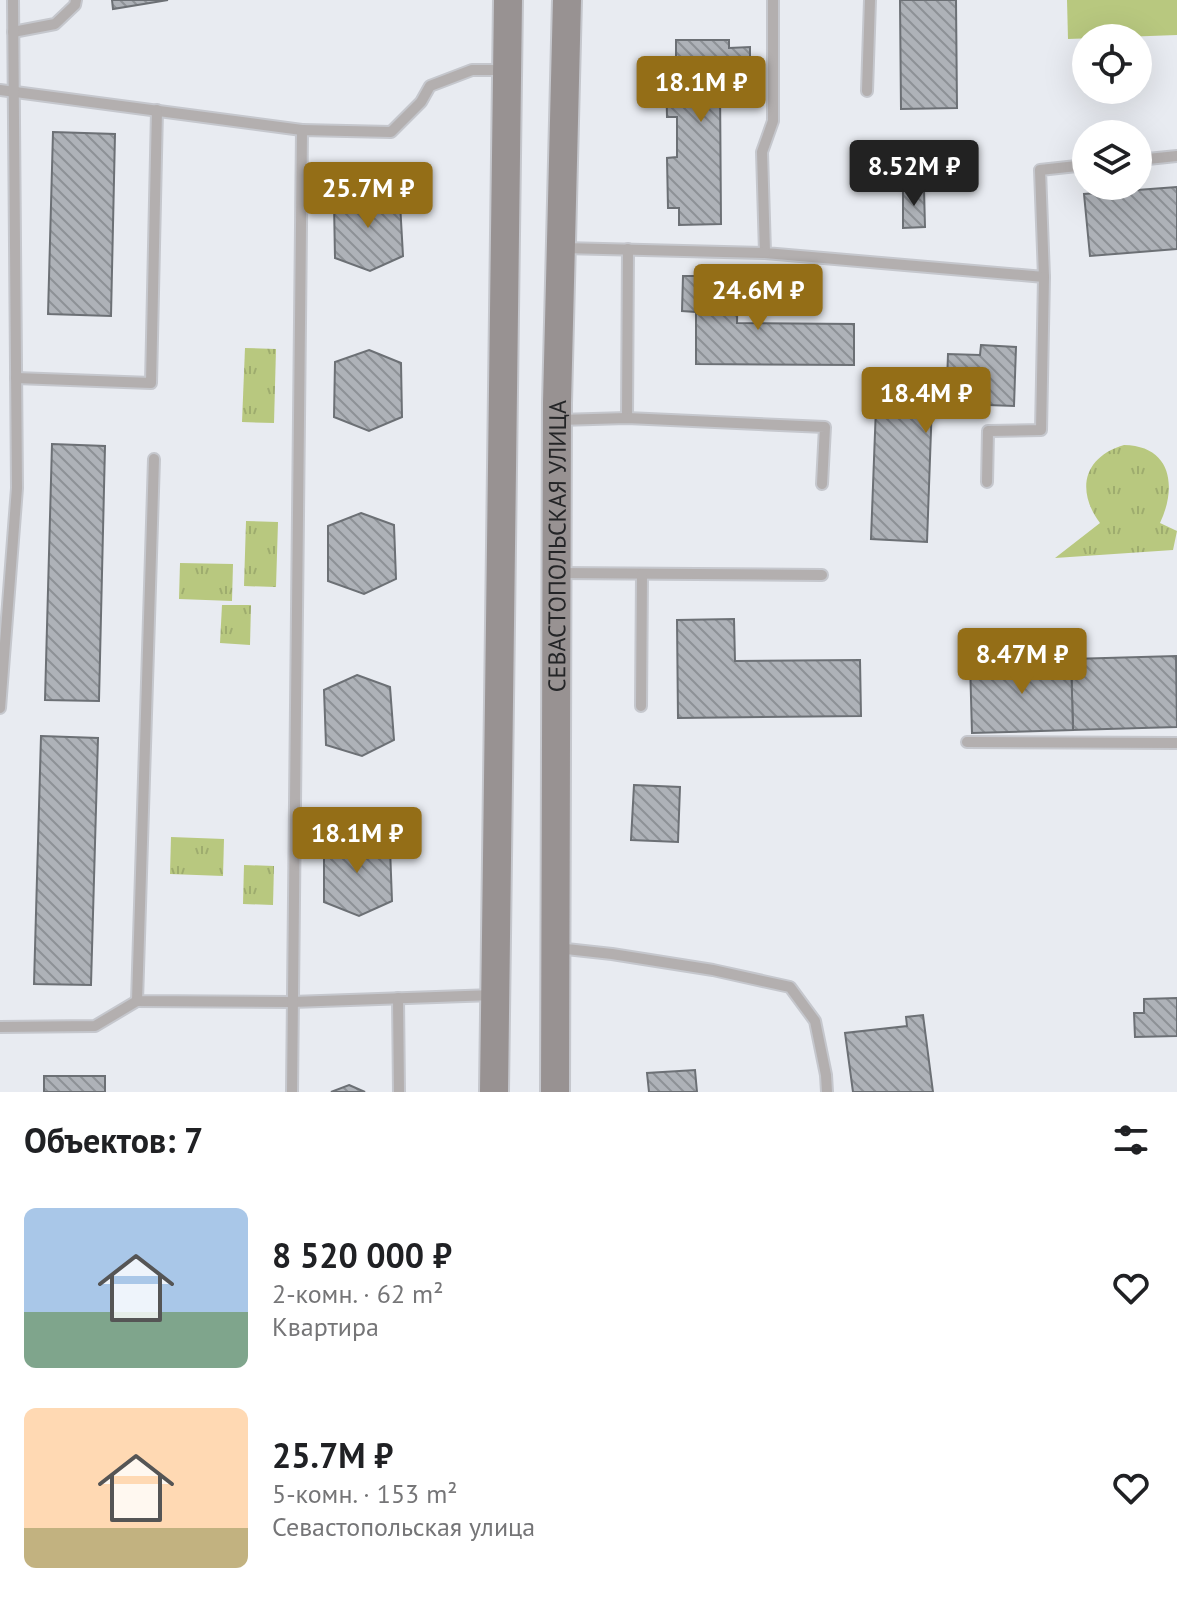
<!DOCTYPE html>
<html lang="ru">
<meta charset="utf-8">
<style>
:root{--surface:#fff;--page:#f2f2f2;--text:#202124;--muted:#757577;--accent:#946e17}
body{margin:0;font-family:"PT Sans",sans-serif;background:var(--page);color:var(--text);height:100vh;display:flex;flex-direction:column;font-size:30px;white-space:nowrap}
*{box-sizing:border-box;margin:0}
p{font-size:26px;color:var(--muted)}
.icon{flex:none;width:44px;height:44px;fill:none;stroke:currentColor;stroke-width:2;stroke-linecap:round;stroke-linejoin:round}
.map{position:relative;height:1092px;overflow:hidden}
.panel{display:flex;flex-direction:column;background:var(--surface);flex:1}
.panel>*{flex:none}
.fabs{position:absolute;left:1072px;top:24px;display:grid;gap:16px}
.fabs a{display:grid;place-items:center;width:80px;height:80px;border-radius:50%;background:var(--surface);box-shadow:0 8px 32px #0002;font-size:40px}
.price{position:absolute;translate:-50% -68px;padding:0 18px;border-radius:8px;background:var(--accent);color:#fff;font-size:26px;line-height:52px;filter:drop-shadow(0 2px 4px #0008)}
.price::after{content:'';position:absolute;left:50%;top:48px;width:24px;height:18px;margin-left:-12px;background:inherit;clip-path:polygon(0 0,100% 0,50% 100%)}
.price.on{background:#222;color:#fff}
ul{padding:0;list-style:none}
li{display:flex;align-items:center;gap:24px;height:200px;padding:0 24px}
li span{display:grid;place-items:center;flex:none;width:224px;height:160px;border-radius:12px;color:#555}
li>.icon{margin-inline-start:auto}
span .icon{width:96px;height:96px;fill:#fffc;stroke-width:1}
li b{font-size:34px}
h2{display:flex;justify-content:space-between;align-items:center;height:96px;padding:0 24px;font-size:34px}
.map>svg:first-child{display:block}
.grass{fill:url(#grass-tufts)}
.pitch{fill:#b8c87f}
.building{fill:url(#building-back-hatch);stroke:#6c7075;stroke-width:2}
.lines{fill:none;stroke-linecap:round;stroke-linejoin:round}
.lane-casing{stroke:#c5c7cd;stroke-width:14}
.secondary-casing{stroke:#c5c7cd;stroke-width:32}
.lane{stroke:#b3afaf;stroke-width:10}
.secondary{stroke:#989292;stroke-width:28}
.labels{text-anchor:middle;dominant-baseline:central;stroke-width:6;stroke-linejoin:round;paint-order:stroke}
.street-label{font-size:24px;fill:#242527;stroke:#fff}
</style>
<div class="map">
<svg width="1177" height="1092" viewBox="0 0 1177 1092">
<defs>
<pattern id="grass-tufts" width="24" height="20" patternUnits="userSpaceOnUse" patternTransform="scale(2)"><rect width="24" height="20" fill="#b8c87f"/><path d="M3 7l-1-3M5 7V3M7 7l1-3M15 17l-1-3M17 17v-4M19 17l1-3" fill="none" stroke="#9eac6e"/></pattern>
<pattern id="building-back-hatch" width="6" height="6" patternUnits="userSpaceOnUse" patternTransform="scale(2)"><rect width="6" height="6" fill="#aeb2b8"/><path d="M-1 5l2 2M0 0l6 6M5-1l2 2" fill="none" stroke="#8d9196"/></pattern>
</defs>
<rect width="100%" height="100%" fill="#e8ebf1"/>
<!-- grass -->
<g class="grass">
<path d="M245 348 276 349 274 423 242 422Z"/>
<path d="M1124 445C1172 446 1177 487 1160 523L1177 531 1173 550 1055 558 1100 523C1076 491 1083 457 1124 445Z"/>
<path d="M246 521 278 522 276 587 244 586Z"/>
<path d="M180 563 233 564 232 601 179 599Z"/>
<path d="M222 605H251L250 645 220 643Z"/>
<path d="M171 837 224 839 223 876 170 874Z"/>
<path d="M244 865 274 866 273 905 243 904Z"/>
</g>
<!-- pitch -->
<path class="pitch" d="M1067 0H1177V35L1068 39Z"/>
<!-- building -->
<g class="building">
<path d="M112 0H168L113 9Z"/>
<path d="M900 0H956L957 108 901 109Z"/>
<path d="M676 40H729V48L750 47V92H736V86H720L721 224 679 225V208H668L667 158 677 157V117H667L666 66 676 65Z"/>
<path d="M53 132 115 134 111 316 48 314Z"/>
<path d="M1177 187V249L1090 256 1084 194Z"/>
<path d="M903 189H924L925 227 903 228Z"/>
<path d="M368 190 400 203 403 256 370 271 335 258 334 203Z"/>
<path d="M683 276H738L737 323 854 324V365L696 364V312L682 311Z"/>
<path d="M981 345 1016 347 1014 406 932 403 927 542 871 539 877 380 947 383 948 354 980 355Z"/>
<path d="M369 350 401 363 402 417 369 431 334 417 335 362Z"/>
<path d="M52 444 105 446 99 701 45 700Z"/>
<path d="M361 513 394 525 396 579 364 594 328 581V526Z"/>
<path d="M734 619 735 661 860 660 861 716 678 718 677 620Z"/>
<path d="M1176 656 1177 727 1073 730 1071 659Z"/>
<path d="M1071 659 1073 730 972 733 970 662Z"/>
<path d="M357 675 390 687 394 740 362 756 326 745 324 690Z"/>
<path d="M41 736 98 738 91 985 34 984Z"/>
<path d="M634 785 680 787 678 842 631 840Z"/>
<path d="M358 835 390 848 392 901 359 916 324 902V847Z"/>
<path d="M1177 998V1036L1135 1037 1134 1013H1144V999Z"/>
<path d="M923 1015 933 1092H853L845 1033 907 1026 906 1017Z"/>
<path d="M695 1070 697 1092H649L647 1073Z"/>
<rect x="44" y="1076" width="61" height="16"/>
<path d="M349 1085 365 1092H331Z"/>
</g>
<g class="lines">
<defs>
<g id="lane">
<path d="M773 0V121L762 152 765 253 1044 277 1040 170 1086 165"/>
<path d="M13 32 55 24 75 5 76 0"/>
<path d="M0 90 302 130"/>
<path d="M867 91 870 0"/>
<path d="M1138 160 1177 156"/>
<path d="M563 248 765 253"/>
<path d="M16 378 151 383 157 110"/>
<path d="M627 418 628 249"/>
<path d="M559 420 627 418 825 427 822 484"/>
<path d="M154 459 137 1001 292 1002 494 995"/>
<path d="M987 482 988 431 1041 430 1044 277"/>
<path d="M559 573 822 575"/>
<path d="M641 706 642 574"/>
<path d="M0 708 17 488 13 0"/>
<path d="M967 742 1177 743"/>
<path d="M557 948 612 954 713 970 790 987 815 1021 826 1075 827 1092"/>
<path d="M398 998 399 1092"/>
<path d="M0 1027 95 1026 137 1001"/>
<path d="M292 1092 302 130 391 132 421 102 430 86 472 70H505"/>
</g>
<g id="secondary">
<path d="M494 1092 508 0"/>
<path id="s1" d="M555 1092 557 403 567 0"/>
</g>
</defs>
<!-- lane casing -->
<use href="#lane" class="lane-casing"/>
<!-- secondary casing -->
<use href="#secondary" class="secondary-casing"/>
<!-- lane -->
<use href="#lane" class="lane"/>
<!-- secondary -->
<use href="#secondary" class="secondary"/>
</g>
<g class="labels">
<!-- street labels -->
<g class="street-label">
<text stroke="none"><textPath href="#s1" startOffset="546">СЕВАСТОПОЛЬСКАЯ УЛИЦА</textPath></text>
</g>
</g>
</svg>
<div class="fabs">
<a><svg class="icon" aria-label="locate" viewBox="0 0 24 24"><circle cx="12" cy="12" r="6"/><path d="M12 2v4M12 18v4M2 12h4M18 12h4"/></svg></a>
<a><svg class="icon" aria-label="layers" viewBox="0 0 24 24"><path d="M12 4l9 5-9 5-9-5zM3 14l9 5 9-5"/></svg></a>
</div>
<b class="price" style="left:701px;top:124px">18.1M ₽</b>
<b class="price on" style="left:914px;top:208px">8.52M ₽</b>
<b class="price" style="left:368px;top:230px">25.7M ₽</b>
<b class="price" style="left:758px;top:332px">24.6M ₽</b>
<b class="price" style="left:926px;top:435px">18.4M ₽</b>
<b class="price" style="left:1022px;top:696px">8.47M ₽</b>
<b class="price" style="left:357px;top:875px">18.1M ₽</b>
</div>
<section class="panel">
<h2>Объектов: 7<svg class="icon" aria-label="filters" viewBox="0 0 24 24"><path d="M4 7h16M4 17h16"/><circle cx="9" cy="7" r="2"/><circle cx="15" cy="17" r="2"/></svg></h2>
<ul>
<li><span style="background:linear-gradient(#a9c7e8 65%,#7fa58c 0)"><svg class="icon" aria-label="home" viewBox="0 0 24 24"><path d="M3 11l9-7 9 7M6 9v11h12V9"/></svg></span><div><b>8 520 000 ₽</b><p>2-комн. · 62 m²</p><p>Квартира</p></div><svg class="icon" aria-label="heart" viewBox="0 0 24 24"><path d="M12 20l-8-8c-3-5 5-10 8-4 3-6 11-1 8 4z"/></svg></li>
<li><span style="background:linear-gradient(#ffd9b3 75%,#c2b280 0)"><svg class="icon" aria-label="home" viewBox="0 0 24 24"><path d="M3 11l9-7 9 7M6 9v11h12V9"/></svg></span><div><b>25.7M ₽</b><p>5-комн. · 153 m²</p><p>Севастопольская улица</p></div><svg class="icon" aria-label="heart" viewBox="0 0 24 24"><path d="M12 20l-8-8c-3-5 5-10 8-4 3-6 11-1 8 4z"/></svg></li>
</ul>
</section>
